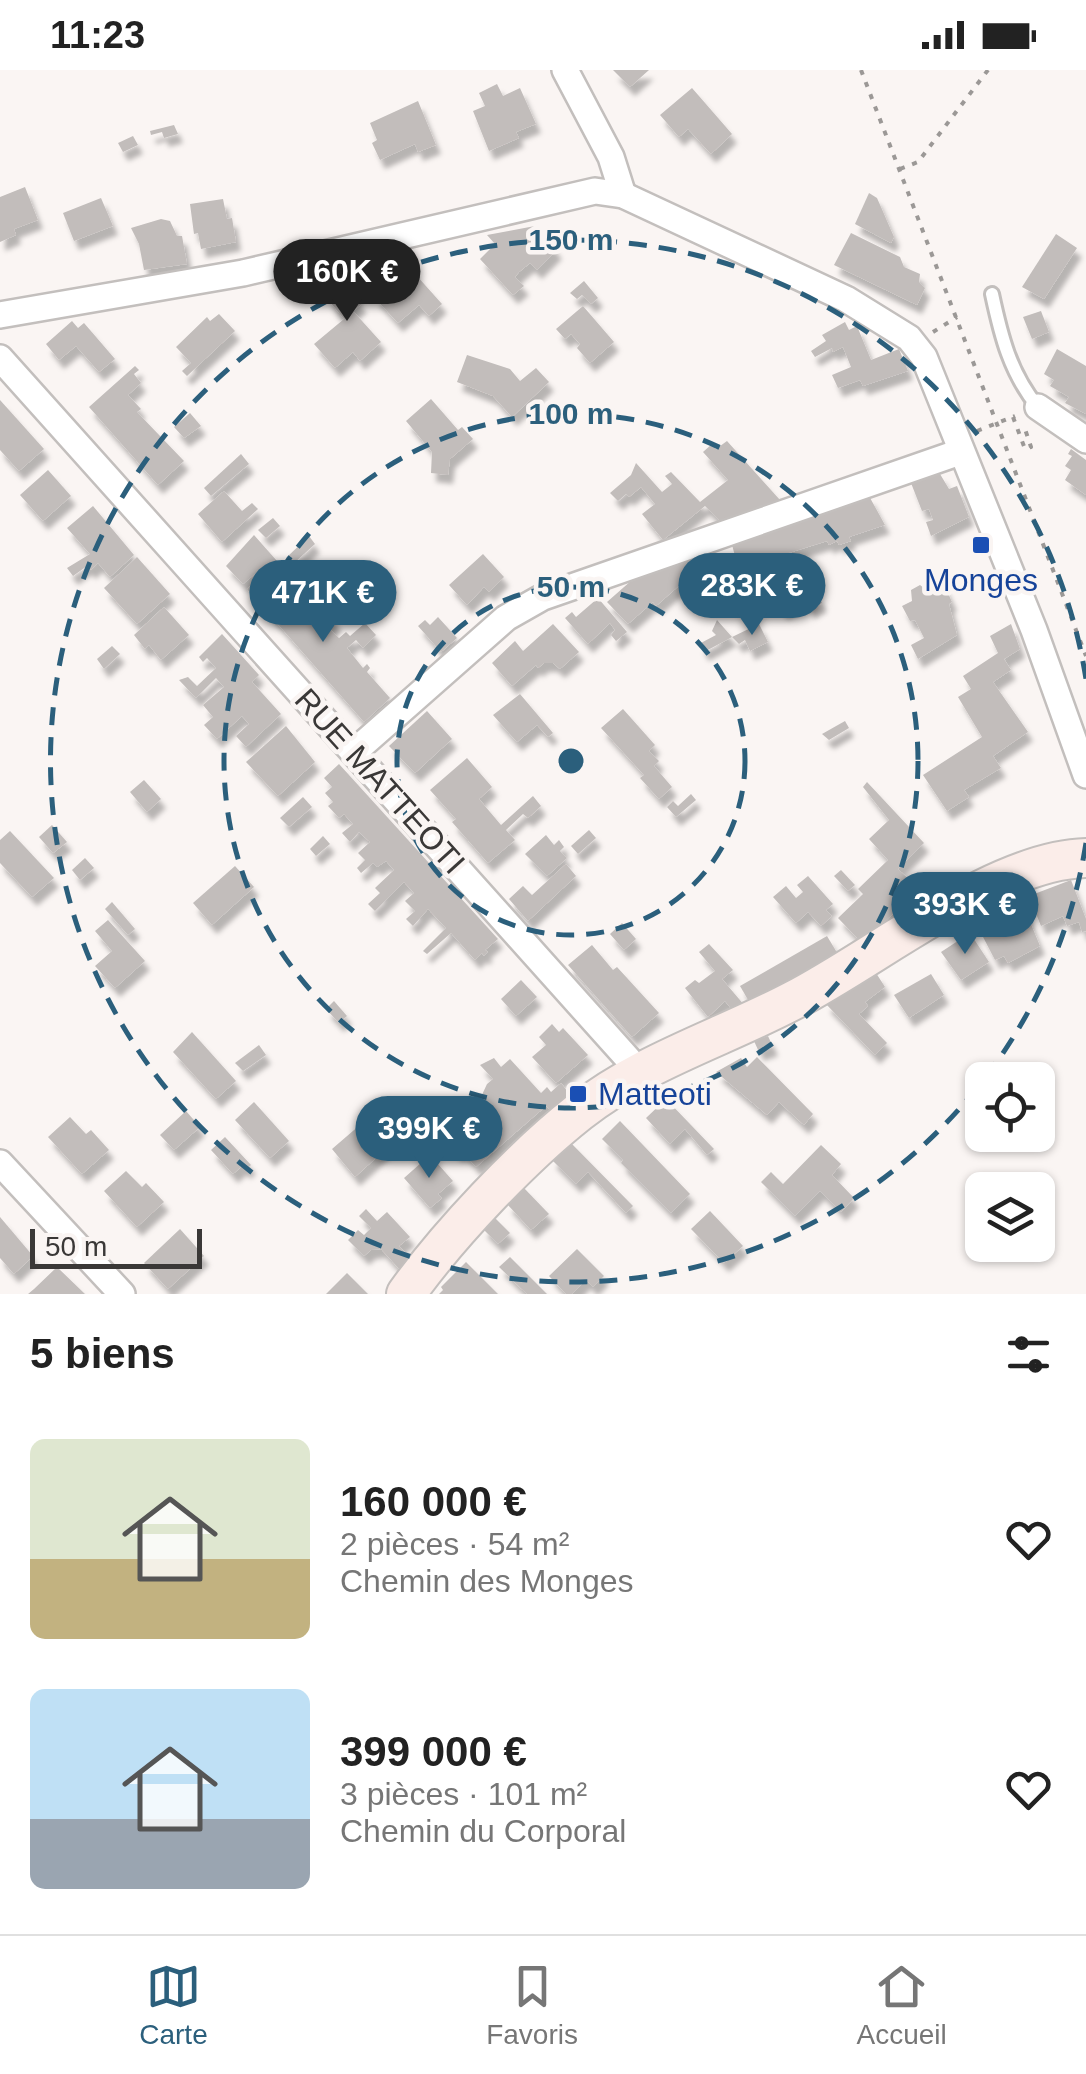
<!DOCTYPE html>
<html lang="fr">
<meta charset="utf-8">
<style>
:root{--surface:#fff;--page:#f2f2f2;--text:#222;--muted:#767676;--line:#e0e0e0;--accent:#2b5f7c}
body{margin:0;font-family:Arial,sans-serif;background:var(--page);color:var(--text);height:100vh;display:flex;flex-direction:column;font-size:38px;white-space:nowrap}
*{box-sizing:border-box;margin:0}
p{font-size:32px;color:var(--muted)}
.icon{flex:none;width:55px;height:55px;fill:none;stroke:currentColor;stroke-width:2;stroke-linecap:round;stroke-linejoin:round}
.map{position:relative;height:1224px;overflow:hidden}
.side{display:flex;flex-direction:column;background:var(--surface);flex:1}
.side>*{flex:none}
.controls{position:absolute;left:965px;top:992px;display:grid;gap:20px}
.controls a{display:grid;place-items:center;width:90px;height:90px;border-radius:15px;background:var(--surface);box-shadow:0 2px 8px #0004;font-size:50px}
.scale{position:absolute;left:30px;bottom:25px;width:172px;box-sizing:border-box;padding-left:10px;border:5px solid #3a3837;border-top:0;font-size:28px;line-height:35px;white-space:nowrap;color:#3a3837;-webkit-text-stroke:8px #faf5f3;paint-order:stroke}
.price{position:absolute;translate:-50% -85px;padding:0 22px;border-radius:35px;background:var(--accent);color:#fff;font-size:32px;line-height:65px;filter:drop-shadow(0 2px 5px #0008)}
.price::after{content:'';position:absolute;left:50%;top:60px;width:30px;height:22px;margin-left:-15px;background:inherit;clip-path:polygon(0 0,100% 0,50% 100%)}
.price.selected{background:#222;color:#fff}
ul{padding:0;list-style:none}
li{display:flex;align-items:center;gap:30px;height:250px;padding:0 30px}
li span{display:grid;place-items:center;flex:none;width:280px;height:200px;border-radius:15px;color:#555}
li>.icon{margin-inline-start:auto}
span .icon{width:120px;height:120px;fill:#fffc;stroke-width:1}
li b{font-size:42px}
h2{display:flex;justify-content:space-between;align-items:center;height:120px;padding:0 30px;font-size:42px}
.status{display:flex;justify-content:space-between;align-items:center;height:70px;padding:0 50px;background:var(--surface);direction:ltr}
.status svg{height:28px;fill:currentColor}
.menu{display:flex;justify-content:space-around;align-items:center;height:140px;border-top:2px solid var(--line);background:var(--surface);font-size:28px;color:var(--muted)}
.menu a{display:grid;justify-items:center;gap:5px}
.menu .selected{color:var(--accent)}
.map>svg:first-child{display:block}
.building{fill:#c2bdbb;filter:url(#shadow)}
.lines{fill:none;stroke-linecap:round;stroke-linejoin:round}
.lane-casing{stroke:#c3bfbd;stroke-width:18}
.street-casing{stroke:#c3bfbd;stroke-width:30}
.secondary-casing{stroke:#c3bfbd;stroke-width:42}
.path{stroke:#9b9896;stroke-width:4;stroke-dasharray:5 8;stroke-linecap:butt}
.lane{stroke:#fff;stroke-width:12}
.street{stroke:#fff;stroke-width:25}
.secondary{stroke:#fbede9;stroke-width:38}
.ring{fill:none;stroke:#2b5f7c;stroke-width:5;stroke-dasharray:18 12}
.transit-dot{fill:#1a4fb4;stroke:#faf5f3;stroke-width:4}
.labels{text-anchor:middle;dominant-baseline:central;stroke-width:9;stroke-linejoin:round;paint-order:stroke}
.transit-label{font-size:32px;fill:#164399;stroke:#faf5f3}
.street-label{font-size:32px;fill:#3a3837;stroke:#faf5f3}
.centre{fill:#2b5f7c;stroke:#faf5f3;stroke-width:5}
.ring-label{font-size:30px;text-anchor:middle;font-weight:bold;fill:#2b5f7c;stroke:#faf5f3;stroke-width:9;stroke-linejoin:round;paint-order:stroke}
</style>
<div class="status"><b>11:23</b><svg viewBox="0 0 49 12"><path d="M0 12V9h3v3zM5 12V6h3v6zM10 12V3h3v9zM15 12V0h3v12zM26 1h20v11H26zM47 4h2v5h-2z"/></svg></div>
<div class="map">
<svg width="1086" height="1224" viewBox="0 0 1086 1224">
<defs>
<filter id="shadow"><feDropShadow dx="5" dy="9" stdDeviation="2.5" flood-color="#0004"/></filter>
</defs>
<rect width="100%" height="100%" fill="#faf5f3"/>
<!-- building -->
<g class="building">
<path d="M613 0H649L630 17Z"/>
<path d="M497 14 503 26 520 18 536 54 516 62 519 68 489 81 473 41 485 36 479 23Z"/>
<path d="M692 18 732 64 711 84 688 59 679 67 660 45Z"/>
<path d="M418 31 436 75 418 82 415 74 380 90 372 73 377 70 370 53Z"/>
<path d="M174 55 178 64 164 68 162 62 151 65 150 61Z"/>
<path d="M133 66 138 75 123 82 118 73Z"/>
<path d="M25 117 38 150 14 159 16 165 0 172V127Z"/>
<path d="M869 123 877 128 894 167 891 173 855 154Z"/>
<path d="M101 128 113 156 74 171 63 143Z"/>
<path d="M223 129 227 149 232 148 236 172 201 179 198 163 194 164 190 134Z"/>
<path d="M161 149 170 151 177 166H182L187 194 144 200 139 174 131 158Z"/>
<path d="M535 156 557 180 537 200 530 193 519 202 515 207 524 216 513 225 480 189 495 174 487 165Z"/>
<path d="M851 163 900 187 904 197 920 204 919 212 925 218 917 235 834 195Z"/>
<path d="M1056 164 1077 178 1044 229 1022 217Z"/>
<path d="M408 196 442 234 429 246 419 235 398 253 374 227Z"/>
<path d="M351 197 367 215 355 226 362 234 353 241 381 272 360 291 353 282 335 298 314 274 344 249 326 227 343 212 339 208Z"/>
<path d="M584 211 598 228 591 234 582 225 577 229 570 223Z"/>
<path d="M583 236 614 272 590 293 577 278 580 274 571 264 565 269 556 259Z"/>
<path d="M1041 241 1049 262 1032 269 1023 247Z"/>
<path d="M219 244 235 261 187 306 182 301 191 293 176 277 207 247 210 251Z"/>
<path d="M72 251 78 258 84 253 115 289 99 302 76 276 59 290 46 274Z"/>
<path d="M845 252 849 260 857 256 871 290 899 279 908 301 863 316 860 310 838 318 832 305 851 297 843 277 833 282 832 278 815 287 811 281 826 271 822 265Z"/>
<path d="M1057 279 1086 296V344L1065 333 1069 327 1050 316 1054 310 1044 304Z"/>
<path d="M467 285 510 299 520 311 536 298 549 312 512 347 493 326 457 312Z"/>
<path d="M135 296 139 300 134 304 141 313 128 325 141 339 137 342 184 391 158 415 89 337Z"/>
<path d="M431 329 458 360 462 357 473 369 450 389 448 405 431 403 432 382 406 351Z"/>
<path d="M0 330 44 379 19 401 0 380Z"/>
<path d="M190 343 201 356 184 368 174 357Z"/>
<path d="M727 371 780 430 720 451 705 436 663 470 642 444 655 434 641 417 629 427 626 424 618 431 610 423 631 405 636 393 662 422 672 414 665 406 671 402 700 432 728 410 703 382 712 374 716 379Z"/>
<path d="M1071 379 1086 390V425L1065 410 1071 400 1065 396 1072 386 1068 384Z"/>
<path d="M241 384 249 394 211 426 204 418Z"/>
<path d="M48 400 71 426 43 451 20 425Z"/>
<path d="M940 404 949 419 957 416 969 447 931 466 926 452 933 450 929 439 922 441 911 413Z"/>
<path d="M224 421 242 441 252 433 258 439 222 472 198 444Z"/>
<path d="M869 426 885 455 849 467 851 471 839 475 837 471 829 475 827 471 779 486 811 527 818 524 822 533 810 540 805 530 783 541 778 534 783 530 781 525 792 519 768 487 737 493 732 475Z"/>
<path d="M93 436 134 485 110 507 98 493 91 500 87 496 73 506 67 498 90 484 67 458Z"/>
<path d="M273 448 280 456 266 468 258 460Z"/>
<path d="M254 465 277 491 268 499 264 496 243 514 226 496Z"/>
<path d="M309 466 315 474 292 495 286 488Z"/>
<path d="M713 481 719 497 704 502 685 517 682 513 656 536 653 532 628 554 607 532 632 510Z"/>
<path d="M483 484 504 507 489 522 484 517 467 535 449 515Z"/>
<path d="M137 487 170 524 137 554 104 518Z"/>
<path d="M327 492 330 496 327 500 333 505 314 523 305 512Z"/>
<path d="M269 498 316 550 326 541 337 552 330 559 339 568 346 562 350 566 365 553 376 565 363 578 356 570 347 578 363 598 367 594 370 598 367 602 390 628 364 652 247 519Z"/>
<path d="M920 515 929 522 944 515 952 532 949 534 957 565 918 589 911 575 924 568 915 550 910 551 902 536 912 531 911 520Z"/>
<path d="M598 528 627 562 616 571 611 565 615 560 610 553 588 574 565 548 572 542 576 547Z"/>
<path d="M164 537 189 565 161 590 149 575 145 579 134 565Z"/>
<path d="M438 547 457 568 441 582 418 556 425 550 430 555Z"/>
<path d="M717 550 732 567 704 582 699 574 716 565 712 561Z"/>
<path d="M553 554 579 582 560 599 553 593H544L538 598 536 595 512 616 492 593 515 571 523 581Z"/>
<path d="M759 554 768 572 750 581 745 570 739 574 732 567Z"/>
<path d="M1011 554 1020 579 1004 589 1011 600 993 612 1028 662 993 686 1001 698 964 720 969 727 947 741 923 705 982 667 958 627 971 619 963 606 998 583 990 566Z"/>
<path d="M222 564 259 605 252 612 281 644 246 677 236 666 249 654 242 646 217 669 204 655 213 647 203 635 224 617 216 608 196 628 179 610 188 607 197 616 216 598 207 588 203 592 199 587Z"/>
<path d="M112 576 120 584 104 599 97 589Z"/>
<path d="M520 624 553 663 548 667 537 655 517 672 493 645Z"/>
<path d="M623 639 655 675 649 681 659 691 654 696 672 717 659 729 640 708 644 705 601 658Z"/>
<path d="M427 641 452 669 415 703 389 676Z"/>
<path d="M845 651 849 658 829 670 822 664Z"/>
<path d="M286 656 315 692 278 726 246 692Z"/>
<path d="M467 688 492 717 479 729 501 755 533 726 541 736 528 748 523 744 506 760 515 770 488 793 452 752 456 749 430 720Z"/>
<path d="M339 694 498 869 485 880 488 882 484 886 482 883 475 890 451 863 427 884 423 881 446 858 428 839 413 856 406 849 415 841 405 831 414 823 404 812 375 841 368 834 380 823 375 818 394 800 386 791 377 797 373 793 361 803 357 798 365 790 358 783 370 772 359 762 350 772 342 763 353 754 344 744 339 748 328 736 333 732 325 723 332 717 324 708Z"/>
<path d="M144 710 161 729 147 742 130 722Z"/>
<path d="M867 712 924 773 898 799 919 819 862 873 838 848 863 824 858 819 888 790 869 769 889 750 863 717Z"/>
<path d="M691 724 696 730 676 747 667 737 673 731 678 736Z"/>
<path d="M303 727 312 737 289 757 280 748Z"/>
<path d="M52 755 67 772 53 783 39 767Z"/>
<path d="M589 760 596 768 578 784 571 776Z"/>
<path d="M10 761 54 808 32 827 0 793V770Z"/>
<path d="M546 765 554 775 559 770 564 777 560 781 567 788 547 806 525 784Z"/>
<path d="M323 766 330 774 316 786 310 779Z"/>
<path d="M85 788 94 798 80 810 72 800Z"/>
<path d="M566 794 576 806 528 851 509 829 523 816 532 825Z"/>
<path d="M235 796 254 817 212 855 193 833Z"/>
<path d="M841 800 855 815 848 821 834 806Z"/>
<path d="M808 806 833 834 826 840 832 846 821 856 808 842 796 853 773 827 786 816 796 828 803 822 797 815Z"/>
<path d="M1071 810 1086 849V861L1082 862 1079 852 1067 856 1063 846 1041 856 1029 826Z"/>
<path d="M112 832 135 859 128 865 105 839Z"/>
<path d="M1026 842 1040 876 1008 893 1004 886 995 890 982 865Z"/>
<path d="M108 850 145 891 115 918 95 896 112 881 95 861Z"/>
<path d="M622 853 636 869 624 880 610 864Z"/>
<path d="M970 863 989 892 961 910 941 882Z"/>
<path d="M827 866 839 886 751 935 740 916Z"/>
<path d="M709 874 733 900 722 909 745 936 733 941 725 931 708 947 685 918 695 910 699 913 715 901 699 882Z"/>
<path d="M592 875 613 900 617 897 659 943 632 967 568 895Z"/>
<path d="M876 903 885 917 865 932 868 936 859 944 887 973 875 985 825 933Z"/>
<path d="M931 904 944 925 909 948 894 925Z"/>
<path d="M521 910 537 927 516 946 501 929Z"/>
<path d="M334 931 347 946 339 953 326 939Z"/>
<path d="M552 954 559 962 563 958 588 985 556 1013 532 987 546 975 539 967Z"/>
<path d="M192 962 236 1011 216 1029 173 982Z"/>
<path d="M768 966 773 977 759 982 754 971Z"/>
<path d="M259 975 266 985 243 1001 235 993Z"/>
<path d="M757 987 813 1044 804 1055 779 1032 767 1045 716 1002 741 988 747 997Z"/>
<path d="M494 988 501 997 510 989 541 1023 547 1017 551 1022 561 1013 571 1026 552 1042 546 1036 476 1097 463 1082 457 1083 449 1075 453 1071 449 1066 471 1047 461 1036 481 1027 487 1014 493 1009 480 995Z"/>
<path d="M666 1029 714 1079 707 1085 685 1059 670 1074 646 1048Z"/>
<path d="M389 1030 399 1041 386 1052 393 1060 382 1069 389 1076 355 1107 332 1079 368 1048 365 1043 378 1031 383 1035Z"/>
<path d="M254 1032 289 1071 270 1088 235 1050Z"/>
<path d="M420 1034 440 1056 431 1065 412 1043Z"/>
<path d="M186 1041 200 1057 174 1080 160 1065Z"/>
<path d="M70 1047 86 1064 91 1060 109 1080 82 1104 48 1067Z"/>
<path d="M620 1051 690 1124 671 1143 621 1093 623 1090 602 1069Z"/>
<path d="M225 1067 251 1095 246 1100 242 1096 233 1104 211 1080Z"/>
<path d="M570 1072 633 1136 626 1143 588 1102 576 1114 551 1089Z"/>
<path d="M821 1075 841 1094 832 1105 854 1128 841 1142 820 1121 795 1146 761 1112 771 1102 783 1114Z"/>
<path d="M430 1085 453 1111 438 1124 442 1128 430 1138 404 1108Z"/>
<path d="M126 1101 142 1117 146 1113 164 1132 137 1157 104 1121Z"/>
<path d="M523 1117 549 1144 531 1160 507 1134Z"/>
<path d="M366 1139 377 1151 387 1142 410 1167 399 1176 412 1190 402 1202 381 1179 371 1180 364 1186 348 1170 358 1160 364 1165 371 1158 359 1146Z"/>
<path d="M710 1141 743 1176 724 1193 691 1159Z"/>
<path d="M0 1147 33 1186 14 1204 0 1188Z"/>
<path d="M494 1147 510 1163 498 1174 482 1158Z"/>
<path d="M180 1159 204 1186 168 1219 144 1193Z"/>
<path d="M577 1179 604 1206 593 1217 586 1210 572 1224H566L549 1206Z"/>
<path d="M510 1187 547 1224H527L499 1197Z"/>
<path d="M466 1192 498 1224H439L443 1220 441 1217Z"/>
<path d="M57 1197 85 1224H28L34 1219Z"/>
<path d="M347 1203 368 1224H326Z"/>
</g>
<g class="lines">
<defs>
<path id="lane" d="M992 224C1001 266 1010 303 1038 337"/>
<g id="street">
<path d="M565 0 611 87 623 125"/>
<path d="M0 245 243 203 595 121 623 125 846 229 909 268 924 287 1034 560 1086 705"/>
<path d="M0 288 639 1001"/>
<path d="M1038 337 1086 370"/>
<path d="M354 682 506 548 543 527 960 382"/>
<path d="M0 1093 122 1224"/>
</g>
<path id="secondary" d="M406 1224C449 1164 521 1088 579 1042 644 991 722 968 794 930 876 888 995 790 1086 788"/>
</defs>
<!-- lane casing -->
<use href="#lane" class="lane-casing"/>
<!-- street casing -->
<use href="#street" class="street-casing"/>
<!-- secondary casing -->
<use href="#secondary" class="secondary-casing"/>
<!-- path -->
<g class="path">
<path d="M861 0 1086 586"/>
<path d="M900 99 918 92 988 0"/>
<path d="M933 262 957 247"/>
<path d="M1013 347 1025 379 1031 377 1025 359"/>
<path d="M977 361 1015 346"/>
</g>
<!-- lane -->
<use href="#lane" class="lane"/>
<!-- street -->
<use href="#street" class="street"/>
<!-- secondary -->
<use href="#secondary" class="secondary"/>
</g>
<!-- distance rings -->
<g class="ring">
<circle cx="571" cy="691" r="174"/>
<circle cx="571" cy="691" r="347"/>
<path d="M1086 773A521 521 0 1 1 1086 609"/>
</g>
<!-- markers -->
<g class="transit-dot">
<rect x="971" y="465" width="20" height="20" rx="5"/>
<rect x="568" y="1014" width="20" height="20" rx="5"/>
</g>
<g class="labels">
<!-- transit labels -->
<g class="transit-label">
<text x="981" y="510">Monges</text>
<text x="598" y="1024" text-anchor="start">Matteoti</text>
</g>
<!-- street labels -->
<g class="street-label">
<text transform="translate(380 711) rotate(48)">RUE MATTEOTI</text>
</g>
</g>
<circle cx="571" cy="691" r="15" class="centre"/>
<g class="ring-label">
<text x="571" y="180">150 m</text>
<text x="571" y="354">100 m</text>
<text x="571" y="527">50 m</text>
</g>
</svg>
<div class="controls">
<a><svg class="icon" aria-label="locate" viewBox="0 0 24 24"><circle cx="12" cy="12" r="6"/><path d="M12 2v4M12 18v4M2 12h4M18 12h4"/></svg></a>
<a><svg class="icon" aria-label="layers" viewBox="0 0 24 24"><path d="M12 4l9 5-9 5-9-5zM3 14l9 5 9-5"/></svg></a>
</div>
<div class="scale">50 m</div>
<b class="price selected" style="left:347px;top:254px">160K €</b>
<b class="price" style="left:752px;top:568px">283K €</b>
<b class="price" style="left:323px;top:575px">471K €</b>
<b class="price" style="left:965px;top:887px">393K €</b>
<b class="price" style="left:429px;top:1111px">399K €</b>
</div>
<section class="side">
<h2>5 biens<svg class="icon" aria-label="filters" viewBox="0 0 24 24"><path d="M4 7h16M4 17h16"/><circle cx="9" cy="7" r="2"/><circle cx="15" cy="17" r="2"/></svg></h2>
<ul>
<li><span style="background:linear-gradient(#dfe7d0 60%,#c2b280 0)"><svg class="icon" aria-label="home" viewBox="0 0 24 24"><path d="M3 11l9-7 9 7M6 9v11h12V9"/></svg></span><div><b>160 000 €</b><p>2 pièces · 54 m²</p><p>Chemin des Monges</p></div><svg class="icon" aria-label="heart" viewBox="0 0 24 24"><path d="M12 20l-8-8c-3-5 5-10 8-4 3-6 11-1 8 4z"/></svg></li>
<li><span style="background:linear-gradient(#bfe0f5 65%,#9aa5b1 0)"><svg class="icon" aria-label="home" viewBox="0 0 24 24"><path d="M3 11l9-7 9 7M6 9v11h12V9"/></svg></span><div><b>399 000 €</b><p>3 pièces · 101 m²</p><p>Chemin du Corporal</p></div><svg class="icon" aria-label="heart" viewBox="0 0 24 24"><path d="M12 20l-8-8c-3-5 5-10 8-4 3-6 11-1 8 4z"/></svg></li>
</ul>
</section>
<nav class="menu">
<a class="selected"><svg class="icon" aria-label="map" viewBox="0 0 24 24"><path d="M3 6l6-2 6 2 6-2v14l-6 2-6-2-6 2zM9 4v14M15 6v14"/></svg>Carte</a>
<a><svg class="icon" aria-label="saved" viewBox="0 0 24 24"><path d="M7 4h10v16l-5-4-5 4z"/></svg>Favoris</a>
<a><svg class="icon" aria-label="home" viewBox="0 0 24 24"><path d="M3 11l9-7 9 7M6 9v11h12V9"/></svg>Accueil</a>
</nav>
